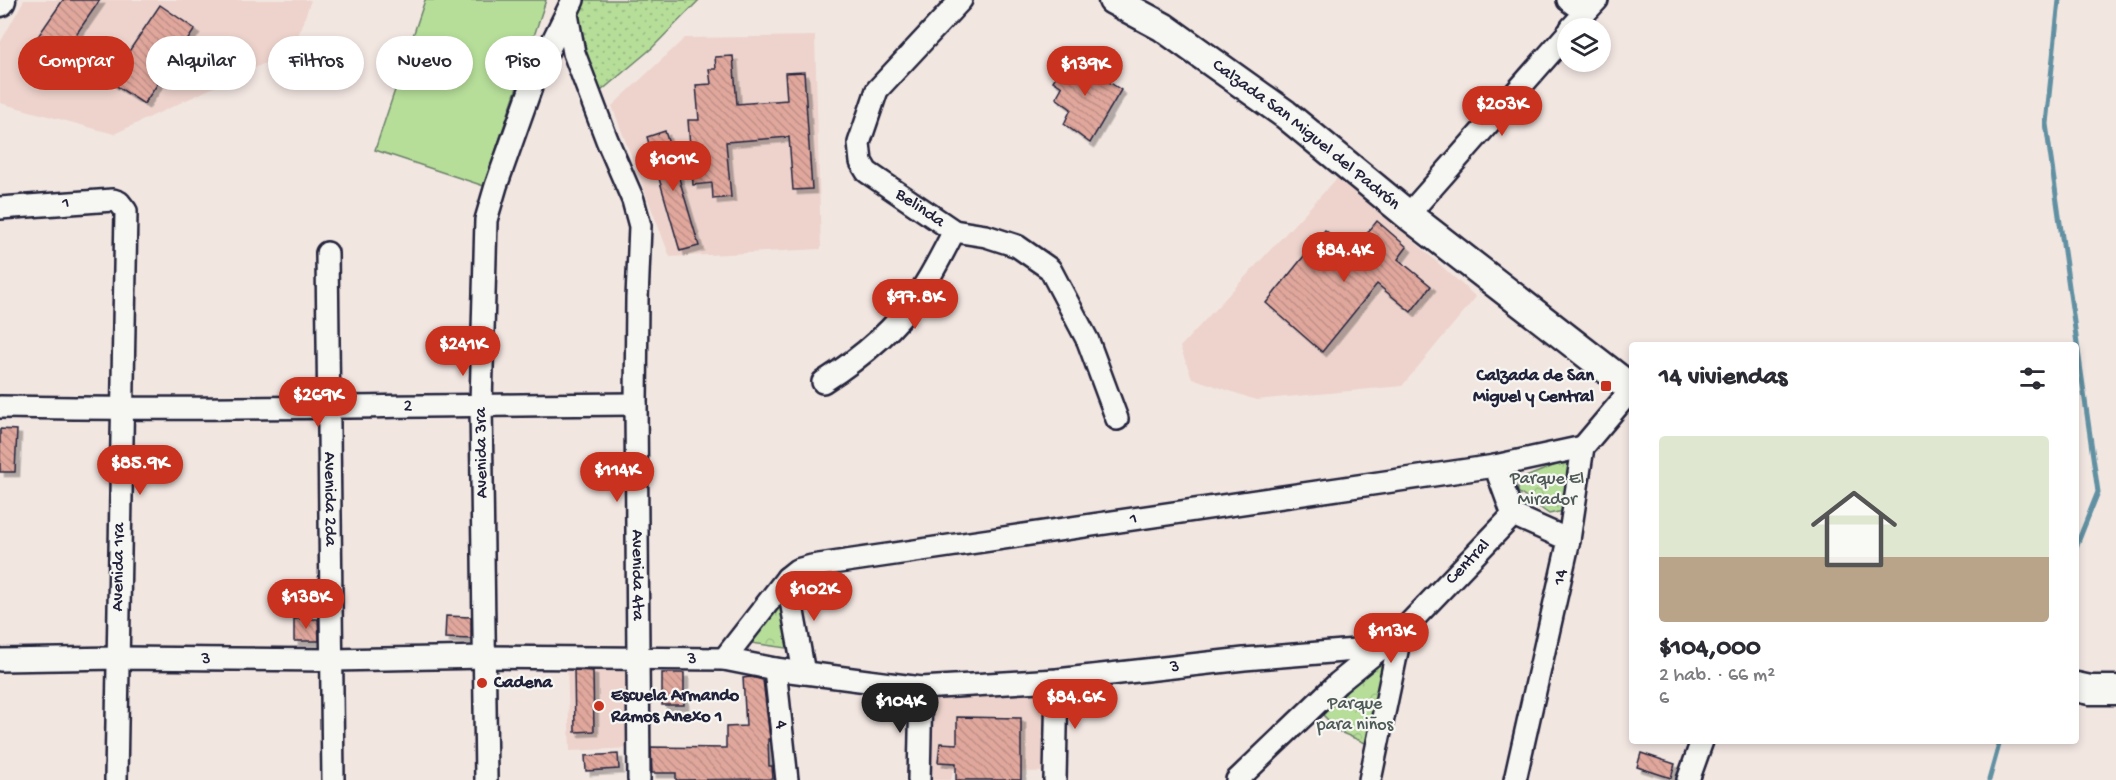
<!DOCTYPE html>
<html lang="es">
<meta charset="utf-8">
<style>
:root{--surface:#fff;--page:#f7f7f7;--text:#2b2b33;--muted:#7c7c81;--accent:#c8321e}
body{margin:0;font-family:"Gochi Hand",sans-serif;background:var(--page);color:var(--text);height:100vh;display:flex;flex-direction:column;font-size:22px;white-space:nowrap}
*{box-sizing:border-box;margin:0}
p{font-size:20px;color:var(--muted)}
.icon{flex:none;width:33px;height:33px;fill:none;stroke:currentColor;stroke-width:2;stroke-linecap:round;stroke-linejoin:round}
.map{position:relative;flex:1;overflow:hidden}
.side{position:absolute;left:1629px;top:342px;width:450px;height:402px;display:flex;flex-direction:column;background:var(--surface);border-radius:6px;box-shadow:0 3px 9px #0003}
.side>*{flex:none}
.top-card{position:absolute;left:18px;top:36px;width:570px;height:54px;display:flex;gap:12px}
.buttons{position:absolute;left:1557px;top:18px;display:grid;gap:12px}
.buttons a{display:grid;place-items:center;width:54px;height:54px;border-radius:50%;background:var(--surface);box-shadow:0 3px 9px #0003;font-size:30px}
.price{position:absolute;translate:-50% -51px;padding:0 14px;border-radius:21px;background:var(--accent);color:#fff;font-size:20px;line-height:39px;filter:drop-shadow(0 2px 3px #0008)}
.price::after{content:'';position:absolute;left:50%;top:36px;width:18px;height:14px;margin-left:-9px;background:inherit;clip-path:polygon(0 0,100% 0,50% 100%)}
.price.current{background:#222;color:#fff}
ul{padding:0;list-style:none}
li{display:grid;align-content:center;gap:12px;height:318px;padding:0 30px}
li span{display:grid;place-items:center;height:186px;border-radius:6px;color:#555}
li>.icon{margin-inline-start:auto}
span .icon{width:108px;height:108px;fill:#fffc;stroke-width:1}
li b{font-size:26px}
h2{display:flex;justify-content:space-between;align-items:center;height:72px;padding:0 30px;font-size:26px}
.pill{padding:0 21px;border-radius:27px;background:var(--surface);box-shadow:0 3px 9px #0003;font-size:21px;line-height:54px}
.pill.current{background:var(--accent);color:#fff}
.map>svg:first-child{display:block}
.built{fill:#edd3cc}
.grass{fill:url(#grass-dots);stroke:#6c806a;stroke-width:1.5}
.park{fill:url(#park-crowns);stroke:#6c806a;stroke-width:1.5}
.garden{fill:#b6de99;stroke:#6c806a;stroke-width:1.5}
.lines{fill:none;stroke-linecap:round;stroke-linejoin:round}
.stream{stroke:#6090a2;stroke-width:5}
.building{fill:url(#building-back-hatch);stroke:#22223b;stroke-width:1.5;filter:url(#shadow)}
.street-casing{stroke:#22223b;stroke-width:26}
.secondary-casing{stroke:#22223b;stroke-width:33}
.street{stroke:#f6f6f2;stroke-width:21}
.secondary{stroke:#f6f6f2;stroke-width:28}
.poi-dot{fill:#c8321e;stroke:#f6f6f2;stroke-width:2}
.labels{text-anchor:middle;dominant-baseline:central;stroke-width:4.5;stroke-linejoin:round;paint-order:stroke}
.street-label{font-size:18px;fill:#22223b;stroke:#f6f6f2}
.poi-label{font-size:18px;font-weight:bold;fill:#22223b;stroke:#f6f6f2;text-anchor:start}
.park-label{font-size:18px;fill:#4e5a57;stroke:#f6f6f2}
</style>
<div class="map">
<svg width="2116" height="780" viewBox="0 0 2116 780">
<defs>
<pattern id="grass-dots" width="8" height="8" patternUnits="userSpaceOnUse" patternTransform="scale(1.5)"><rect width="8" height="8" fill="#b6de99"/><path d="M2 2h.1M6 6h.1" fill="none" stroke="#9cbe85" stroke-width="1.8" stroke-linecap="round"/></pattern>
<pattern id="park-crowns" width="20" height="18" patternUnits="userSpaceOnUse" patternTransform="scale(1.5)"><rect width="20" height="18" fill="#b6de99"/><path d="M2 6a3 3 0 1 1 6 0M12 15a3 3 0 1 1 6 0" fill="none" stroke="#9cbe85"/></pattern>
<pattern id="building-back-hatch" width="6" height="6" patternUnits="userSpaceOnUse" patternTransform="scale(1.5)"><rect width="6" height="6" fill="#e0a79c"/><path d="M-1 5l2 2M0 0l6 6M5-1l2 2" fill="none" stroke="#c08f87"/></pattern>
<filter id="shadow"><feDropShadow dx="4.5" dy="4.5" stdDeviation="0" flood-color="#0004"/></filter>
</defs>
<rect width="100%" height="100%" fill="#f2e6e1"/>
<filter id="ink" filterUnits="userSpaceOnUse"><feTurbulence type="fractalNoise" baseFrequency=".0167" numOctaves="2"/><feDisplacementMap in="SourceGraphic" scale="12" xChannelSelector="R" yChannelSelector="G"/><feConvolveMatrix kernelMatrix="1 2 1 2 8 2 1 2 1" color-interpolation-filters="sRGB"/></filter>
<g filter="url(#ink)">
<!-- built -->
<g class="built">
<path d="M24 0H311L293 50 114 134 0 103V43Z"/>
<path d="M815 36 821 249 670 257 612 106 685 38Z"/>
<path d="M1340 175 1476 297 1402 386 1256 400 1192 378 1180 347Z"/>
<path d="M630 663 631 748 570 751 567 665Z"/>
<path d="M1050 685 1047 772 953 770 951 780H926L930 706 934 698 940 695Z"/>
</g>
<!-- grass -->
<path class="grass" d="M585 0H699L652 48 595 96 572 32Z"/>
<!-- park -->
<g class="park">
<path d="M1571 459 1563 511 1549 514 1518 492V480Z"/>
<path d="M784 600 794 649 751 643Z"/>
<path d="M1375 661 1387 669 1370 745 1340 732 1323 715Z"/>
</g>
<!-- garden -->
<path class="garden" d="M425 0H546L484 186 375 150Z"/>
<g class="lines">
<!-- stream -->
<g class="stream">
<path d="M2059 0 2046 124 2098 492 2076 547"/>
<path d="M1989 780 2000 741"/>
</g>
</g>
<!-- building -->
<g class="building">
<path d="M63 0H100L57 62 32 45Z"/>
<path d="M160 5 195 29 144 104 109 81Z"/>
<path d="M1069 55 1121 90 1090 143 1064 124 1071 109 1056 98 1062 87 1053 81Z"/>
<path d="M733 56 737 104 787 100 785 73 804 72 812 189 793 190 789 137 726 142 731 197 713 199 712 183 693 185 688 120H699L696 85 711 84 709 69H716L715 57Z"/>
<path d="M665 131 699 246 680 251 647 137Z"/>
<path d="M1377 221 1407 247 1398 259 1431 286 1411 312 1377 284 1322 352 1266 303 1325 230 1352 252Z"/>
<path d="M0 429 17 430 15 472H0Z"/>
<path d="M446 616 471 617V639L445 638Z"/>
<path d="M294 619H318L319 641H294Z"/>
<path d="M574 670 593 671 594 731 575 732Z"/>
<rect x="662" y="673" width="22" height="32"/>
<path d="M751 677 763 680 770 739H768L769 766H772L773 779 676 780V773H652L651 747 726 748V727L746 726 743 678Z"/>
<path d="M957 717 1021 718V780H956V763L938 762 940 743 957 744Z"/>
<path d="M1641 753 1675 764 1671 778 1637 767Z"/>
<path d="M618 754 619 769 586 771 585 756Z"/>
</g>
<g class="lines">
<defs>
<g id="street">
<path id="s1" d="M961 0 877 90 859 143 861 162 867 172 954 231 986 236 1017 246 1050 269 1088 341 1117 419"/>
<path d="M1568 0 1585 13"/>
<path id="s2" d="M567 14 574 53 607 140 633 200 640 226 637 299 636 404 639 780"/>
<path d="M1571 28 1597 0"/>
<path id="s3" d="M0 208 113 200 119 202 126 211 116 780"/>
<path d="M1408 215 1568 33"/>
<path id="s4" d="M327 253 333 780"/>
<path d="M823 382C859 359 894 331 918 295 932 275 943 253 954 231"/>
<path id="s5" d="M0 407C212 411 424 405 636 404"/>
<path d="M1495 466 1513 515 1569 540"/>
<path d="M787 578 804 673"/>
<path id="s6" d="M724 659 787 578 797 570 812 566 1495 466 1583 447"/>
<path id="s7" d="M0 660 118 658 333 660 486 657 724 659 775 669 921 688 1057 680 1244 659 1380 648"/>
<path id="s8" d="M775 669 787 780"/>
<path d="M486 780 481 404 486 220 496 186 534 79 573 0"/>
<path d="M919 780 921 688"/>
<path d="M1055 780 1057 680"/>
<path id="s9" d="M1237 780 1338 683 1401 632 1513 515"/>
<path d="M1370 780 1401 632"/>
<path id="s10" d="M1515 780 1569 540 1583 447 1632 389"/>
<path d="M1688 780 1702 741"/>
</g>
<g id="secondary">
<path id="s11" d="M1113 0 1163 27 1285 114 1408 215 1632 389"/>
<path d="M0 2 1 0"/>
<path d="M2076 687 2090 690H2116"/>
</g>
</defs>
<!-- street casing -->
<use href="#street" class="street-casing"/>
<!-- secondary casing -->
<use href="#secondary" class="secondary-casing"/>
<!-- street -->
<use href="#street" class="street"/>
<!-- secondary -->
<use href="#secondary" class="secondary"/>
</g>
</g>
<!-- markers -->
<g class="poi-dot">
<rect x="1600" y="380" width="12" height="12" rx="3"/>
<circle cx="482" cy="683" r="6"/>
<circle cx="599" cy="706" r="6"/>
</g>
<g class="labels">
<!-- street labels -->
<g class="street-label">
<text stroke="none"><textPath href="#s11" startOffset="236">Calzada San Miguel del Padrón</textPath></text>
<text stroke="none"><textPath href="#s3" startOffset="66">1</textPath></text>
<text stroke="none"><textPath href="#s1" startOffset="274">Belinda</textPath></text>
<text stroke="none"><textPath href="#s5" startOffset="408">2</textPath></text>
<text transform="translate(482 453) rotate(-91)">Avenida 3ra</text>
<text stroke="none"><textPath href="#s4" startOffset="246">Avenida 2da</textPath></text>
<text stroke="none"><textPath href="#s6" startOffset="456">1</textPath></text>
<text stroke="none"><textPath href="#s9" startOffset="318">Central</textPath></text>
<text transform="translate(119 567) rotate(-89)">Avenida 1ra</text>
<text stroke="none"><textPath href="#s2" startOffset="574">Avenida 4ta</textPath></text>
<text stroke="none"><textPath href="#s10" startOffset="208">14</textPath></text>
<text stroke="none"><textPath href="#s7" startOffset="692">3</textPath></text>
<text stroke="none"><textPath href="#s7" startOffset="206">3</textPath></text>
<text stroke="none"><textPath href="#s7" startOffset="1178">3</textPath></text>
<text stroke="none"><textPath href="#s8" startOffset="56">4</textPath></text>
</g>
<!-- poi labels -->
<g class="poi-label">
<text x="1594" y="376" text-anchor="end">Calzada de San<tspan x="1594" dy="21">Miguel y Central</tspan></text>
<text x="494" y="683">Cadena</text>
<text x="611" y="696">Escuela Armando<tspan x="611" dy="21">Ramos Anexo 1</tspan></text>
</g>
<!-- park labels -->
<g class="park-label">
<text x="1547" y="479">Parque El<tspan x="1547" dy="21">Mirador</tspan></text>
<text x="1355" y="704">Parque<tspan x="1355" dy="21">para niños</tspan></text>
</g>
</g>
</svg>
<div class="buttons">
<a><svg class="icon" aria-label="layers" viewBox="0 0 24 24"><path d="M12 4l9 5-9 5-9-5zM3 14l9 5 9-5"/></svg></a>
</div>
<b class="price" style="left:1085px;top:97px">$139K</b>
<b class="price" style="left:1502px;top:137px">$203K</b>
<b class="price" style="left:673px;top:192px">$101K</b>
<b class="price" style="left:1344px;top:283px">$84.4K</b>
<b class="price" style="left:915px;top:330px">$97.8K</b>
<b class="price" style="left:463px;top:377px">$241K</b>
<b class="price" style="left:318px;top:428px">$269K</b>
<b class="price" style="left:140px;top:496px">$85.9K</b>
<b class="price" style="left:617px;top:503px">$114K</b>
<b class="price" style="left:814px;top:622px">$102K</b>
<b class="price" style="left:306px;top:630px">$138K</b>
<b class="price" style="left:1391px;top:664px">$113K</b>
<b class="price" style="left:1075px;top:730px">$84.6K</b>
<b class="price current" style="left:900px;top:734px">$104K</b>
<div class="top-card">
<a class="pill current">Comprar</a>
<a class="pill">Alquilar</a>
<a class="pill">Filtros</a>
<a class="pill">Nuevo</a>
<a class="pill">Piso</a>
</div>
<section class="side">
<h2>14 viviendas<svg class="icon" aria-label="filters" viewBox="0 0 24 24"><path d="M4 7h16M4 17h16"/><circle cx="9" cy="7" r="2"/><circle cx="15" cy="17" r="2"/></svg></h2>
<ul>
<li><span style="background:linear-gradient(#dfe7d0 65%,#b9a48a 0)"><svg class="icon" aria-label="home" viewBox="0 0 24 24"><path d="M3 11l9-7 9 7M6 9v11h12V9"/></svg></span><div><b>$104,000</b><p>2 hab. · 66 m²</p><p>6</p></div></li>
</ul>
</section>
</div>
